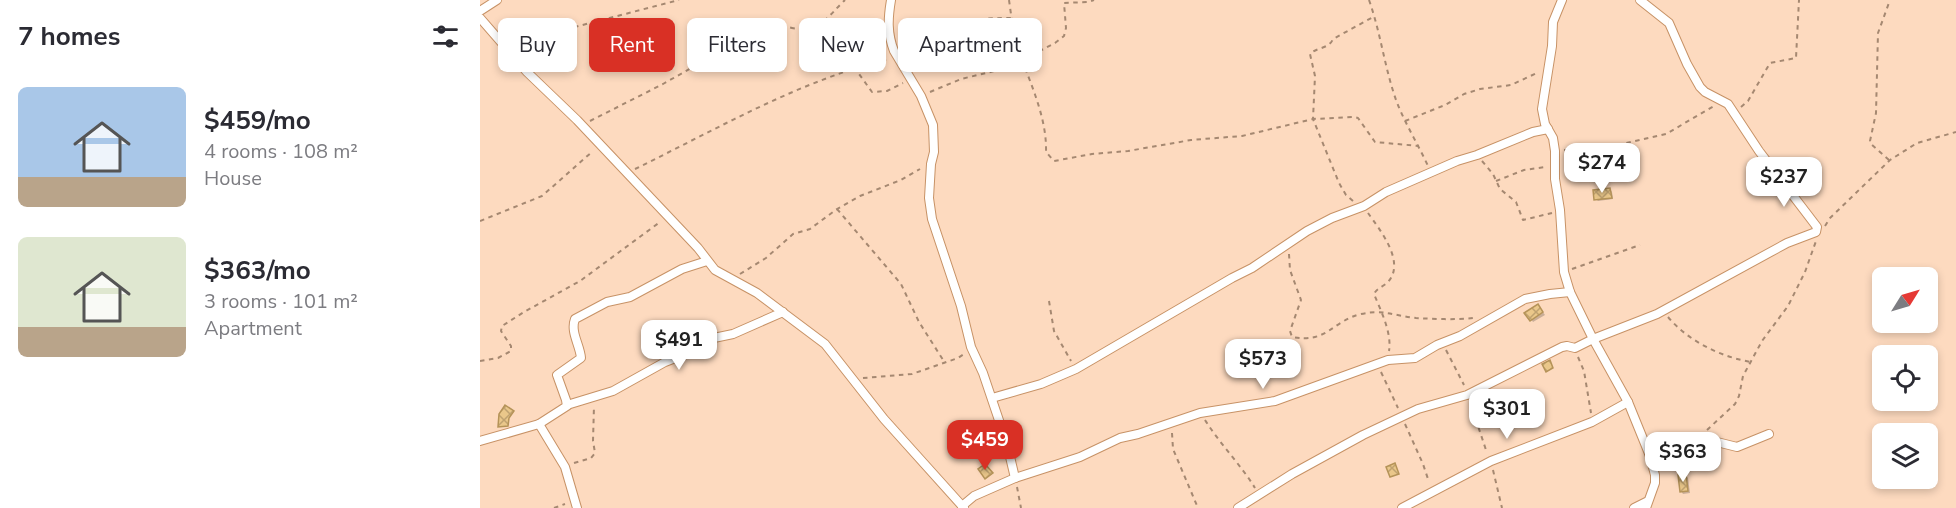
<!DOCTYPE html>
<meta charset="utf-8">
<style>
:root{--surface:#fff;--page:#f7f7f7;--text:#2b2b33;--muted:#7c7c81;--accent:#d93025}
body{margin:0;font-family:"Nunito Sans",sans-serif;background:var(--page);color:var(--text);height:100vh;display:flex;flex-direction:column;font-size:22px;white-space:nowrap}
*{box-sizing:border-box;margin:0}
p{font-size:20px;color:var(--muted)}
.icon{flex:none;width:33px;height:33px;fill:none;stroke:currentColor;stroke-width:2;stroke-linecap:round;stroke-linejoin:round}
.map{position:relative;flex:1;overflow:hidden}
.details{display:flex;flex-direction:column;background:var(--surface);width:480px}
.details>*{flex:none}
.top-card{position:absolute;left:18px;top:18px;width:570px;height:54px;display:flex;gap:12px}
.needle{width:39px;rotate:53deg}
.tools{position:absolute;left:1392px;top:267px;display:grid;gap:12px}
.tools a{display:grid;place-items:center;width:66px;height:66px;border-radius:9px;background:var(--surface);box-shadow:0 3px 9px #0003;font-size:30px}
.price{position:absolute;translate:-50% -51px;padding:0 14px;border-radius:12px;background:#fff;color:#222;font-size:20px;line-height:39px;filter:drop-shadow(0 2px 3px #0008)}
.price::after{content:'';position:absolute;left:50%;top:36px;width:18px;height:14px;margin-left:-9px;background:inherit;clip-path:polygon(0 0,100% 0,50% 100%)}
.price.current{background:var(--accent);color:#fff}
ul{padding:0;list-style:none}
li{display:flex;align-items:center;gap:18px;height:150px;padding:0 18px}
li span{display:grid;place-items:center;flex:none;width:168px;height:120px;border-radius:9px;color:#555}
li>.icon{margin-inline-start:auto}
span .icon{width:72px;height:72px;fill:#fffc;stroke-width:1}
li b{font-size:26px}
h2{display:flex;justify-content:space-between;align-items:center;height:72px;padding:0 18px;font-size:26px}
.pill{padding:0 21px;border-radius:9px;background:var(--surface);box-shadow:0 3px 9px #0003;font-size:21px;line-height:54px}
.pill.current{background:var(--accent);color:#fff}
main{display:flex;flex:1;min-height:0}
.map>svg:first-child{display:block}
.shadow{fill:#0003}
.building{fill:url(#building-cross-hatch);stroke:#b59358;stroke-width:1.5}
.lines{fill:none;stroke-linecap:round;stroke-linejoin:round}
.street-casing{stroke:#c79266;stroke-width:10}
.path{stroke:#a58871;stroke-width:2;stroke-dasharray:4.5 4.5;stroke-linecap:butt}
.street{stroke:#fff;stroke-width:8}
</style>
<main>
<section class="details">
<h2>7 homes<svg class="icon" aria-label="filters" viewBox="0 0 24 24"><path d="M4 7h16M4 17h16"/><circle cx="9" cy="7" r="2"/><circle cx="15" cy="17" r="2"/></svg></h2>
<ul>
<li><span style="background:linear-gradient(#a9c7e8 75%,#b9a48a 0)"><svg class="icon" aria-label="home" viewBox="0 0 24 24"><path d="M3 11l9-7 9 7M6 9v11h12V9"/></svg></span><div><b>$459/mo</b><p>4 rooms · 108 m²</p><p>House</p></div></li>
<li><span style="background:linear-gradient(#dfe7d0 75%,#b9a48a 0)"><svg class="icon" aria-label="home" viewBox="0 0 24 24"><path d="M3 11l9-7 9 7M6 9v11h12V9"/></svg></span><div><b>$363/mo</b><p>3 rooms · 101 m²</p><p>Apartment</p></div></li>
</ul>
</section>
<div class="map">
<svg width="1476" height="508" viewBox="0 0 1476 508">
<defs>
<pattern id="building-cross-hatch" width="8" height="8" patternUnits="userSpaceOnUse" patternTransform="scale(1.5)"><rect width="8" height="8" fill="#eac78a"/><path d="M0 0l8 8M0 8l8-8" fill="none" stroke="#c0a270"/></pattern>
</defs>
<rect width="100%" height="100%" fill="#fddabf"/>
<!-- shadow -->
<g class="shadow">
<path d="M1130 189 1132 192 1133 199 1118 201 1116 199Z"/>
<path d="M1060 308 1065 315 1053 322 1047 313Z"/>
<path d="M1206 476 1208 478 1210 493 1203 494 1201 491Z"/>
</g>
<!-- building -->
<g class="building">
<path d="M1130 188 1132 198 1114 200 1113 190Z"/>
<path d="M1058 304 1063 312 1050 321 1044 313Z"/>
<path d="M1070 360 1073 368 1066 372 1062 364Z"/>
<path d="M25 405 34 411 29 418 28 426 18 427 19 414Z"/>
<path d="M915 463 919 474 910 477 906 467Z"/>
<path d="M505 464 513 473 505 479 498 469Z"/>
<path d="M1206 474 1208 491 1200 492 1198 475Z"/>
</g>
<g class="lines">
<defs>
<g id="street">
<path d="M411 0C408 18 407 33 414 51L441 96 453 125 454 152 451 164 449 198 452 219 481 306 491 347 503 373 527 444 535 478"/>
<path d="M1082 0 1073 22 1072 46 1062 109 1065 124 1073 138 1075 151V179L1080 210 1084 272 1090 292 1113 339 1148 402 1170 456 1175 475V483L1166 508"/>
<path d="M0 11 17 0"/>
<path d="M0 18 47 72 97 120 218 248 235 270 277 293 345 344 404 419 484 508"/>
<path d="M512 398 561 384 596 369 752 278 772 268 827 231 852 218 884 206 906 192 977 161 997 155 1053 132 1068 129"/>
<path d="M87 405 133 391 185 362 208 353 229 339 253 334 303 312"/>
<path d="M59 424 85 467 97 508"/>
<path d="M0 441 59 424 87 406 86 400 77 375 101 358C100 345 90 332 95 319L127 302 150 297 202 269 227 261"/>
<path d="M1170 456 1225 439 1257 447 1289 434"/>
<path d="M482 506 494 496 535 478 600 457 640 438 658 434 720 413 795 401 908 360 935 358 957 345 980 336 1045 299 1070 294 1090 292"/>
<path d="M758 508 812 474 883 435 938 409 987 395 1082 347 1087 346 1095 348 1113 339 1177 314 1307 243 1336 232 1337 227 1279 151 1248 104 1225 92 1220 87 1207 64 1189 23 1160 0"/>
<path d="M922 508 1011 461 1112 422 1148 402"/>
<path d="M1154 508 1166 502"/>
</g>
</defs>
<!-- street casing -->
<use href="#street" class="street-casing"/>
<!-- path -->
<g class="path">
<path d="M529 0 538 64"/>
<path d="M889 0C900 31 904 63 914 94 922 119 937 142 948 166"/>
<path d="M33 43 199 0"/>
<path d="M427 54C446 42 467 26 490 21 504 18 518 18 532 18"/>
<path d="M542 60C553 89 567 121 566 152L574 161 612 154 648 151 711 140 762 136 833 119 874 117 878 118 895 142 939 146"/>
<path d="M374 67 392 92 407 91 423 83"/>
<path d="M450 92 481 79 527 68 575 43 584 36 586 28 584 3 608 2 614 0"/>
<path d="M1261 107 1268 101 1290 63 1316 58 1319 0"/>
<path d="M110 121 183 84 287 25C296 23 303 26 312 28 339 34 347 17 365 0"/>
<path d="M925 121 965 105 984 94 1000 89 1031 85 1059 72"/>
<path d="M1084 150 1125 148 1186 134 1234 106"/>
<path d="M1409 160 1392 145 1390 141 1396 113 1398 33 1410 0"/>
<path d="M1002 161 1013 174 1020 189 1036 202 1043 220 1072 213"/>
<path d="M155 169C237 129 319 81 408 59"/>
<path d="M1016 181 1044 170 1065 167"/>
<path d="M873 201 866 195 859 183 833 119 835 76 830 54C837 47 849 49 853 39L895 16"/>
<path d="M357 209 421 284 439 322 465 363"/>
<path d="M888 213C900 230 926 262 908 282 903 287 897 288 894 294 901 311 912 333 909 351"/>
<path d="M0 221 62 196 113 151"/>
<path d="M1345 226 1350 218 1410 160 1437 143 1476 132"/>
<path d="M809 254 810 270 821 300 810 331 812 337C847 344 852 321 881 314 904 309 915 316 936 318 954 319 975 320 993 318"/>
<path d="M1092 269 1160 245"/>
<path d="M260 274 286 258 313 234 330 229 357 209 380 196 421 180 440 169"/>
<path d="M569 301 574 331 591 361"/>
<path d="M1188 317C1208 341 1241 357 1271 362"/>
<path d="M966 350 984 385"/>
<path d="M1098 357 1104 371 1111 413"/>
<path d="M0 361 18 358 31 351V346L21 331 22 326 44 312 100 281 180 222"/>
<path d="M901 372 918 408"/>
<path d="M383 378 432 374 478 358 484 354"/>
<path d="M990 402 1007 453"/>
<path d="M725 420C740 444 761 465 775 488"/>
<path d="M925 424 943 464 949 482"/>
<path d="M1227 430 1255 404 1259 396 1263 376 1282 341 1308 306 1325 272 1336 241"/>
<path d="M692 433 693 449 718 508"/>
<path d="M94 463 111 458 115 453 113 441 114 406"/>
<path d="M1013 470 1022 508"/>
<path d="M537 487 541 508"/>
<path d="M74 508 85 504"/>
</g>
<!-- street -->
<use href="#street" class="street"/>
</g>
</svg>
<div class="tools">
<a><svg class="needle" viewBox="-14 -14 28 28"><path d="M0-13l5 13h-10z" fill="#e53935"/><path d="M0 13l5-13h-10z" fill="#7c7c81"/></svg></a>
<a><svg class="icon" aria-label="locate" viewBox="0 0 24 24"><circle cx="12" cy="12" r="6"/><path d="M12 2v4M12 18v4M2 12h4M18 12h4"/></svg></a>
<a><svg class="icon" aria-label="layers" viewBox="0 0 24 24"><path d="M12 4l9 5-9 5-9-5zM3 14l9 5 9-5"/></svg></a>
</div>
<b class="price" style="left:1122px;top:194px">$274</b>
<b class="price" style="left:1304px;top:208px">$237</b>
<b class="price" style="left:199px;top:371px">$491</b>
<b class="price" style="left:783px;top:390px">$573</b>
<b class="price" style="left:1027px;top:440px">$301</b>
<b class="price current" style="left:505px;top:471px">$459</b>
<b class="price" style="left:1203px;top:483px">$363</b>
<div class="top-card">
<a class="pill">Buy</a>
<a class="pill current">Rent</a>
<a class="pill">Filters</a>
<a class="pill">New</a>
<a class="pill">Apartment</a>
</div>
</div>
</main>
